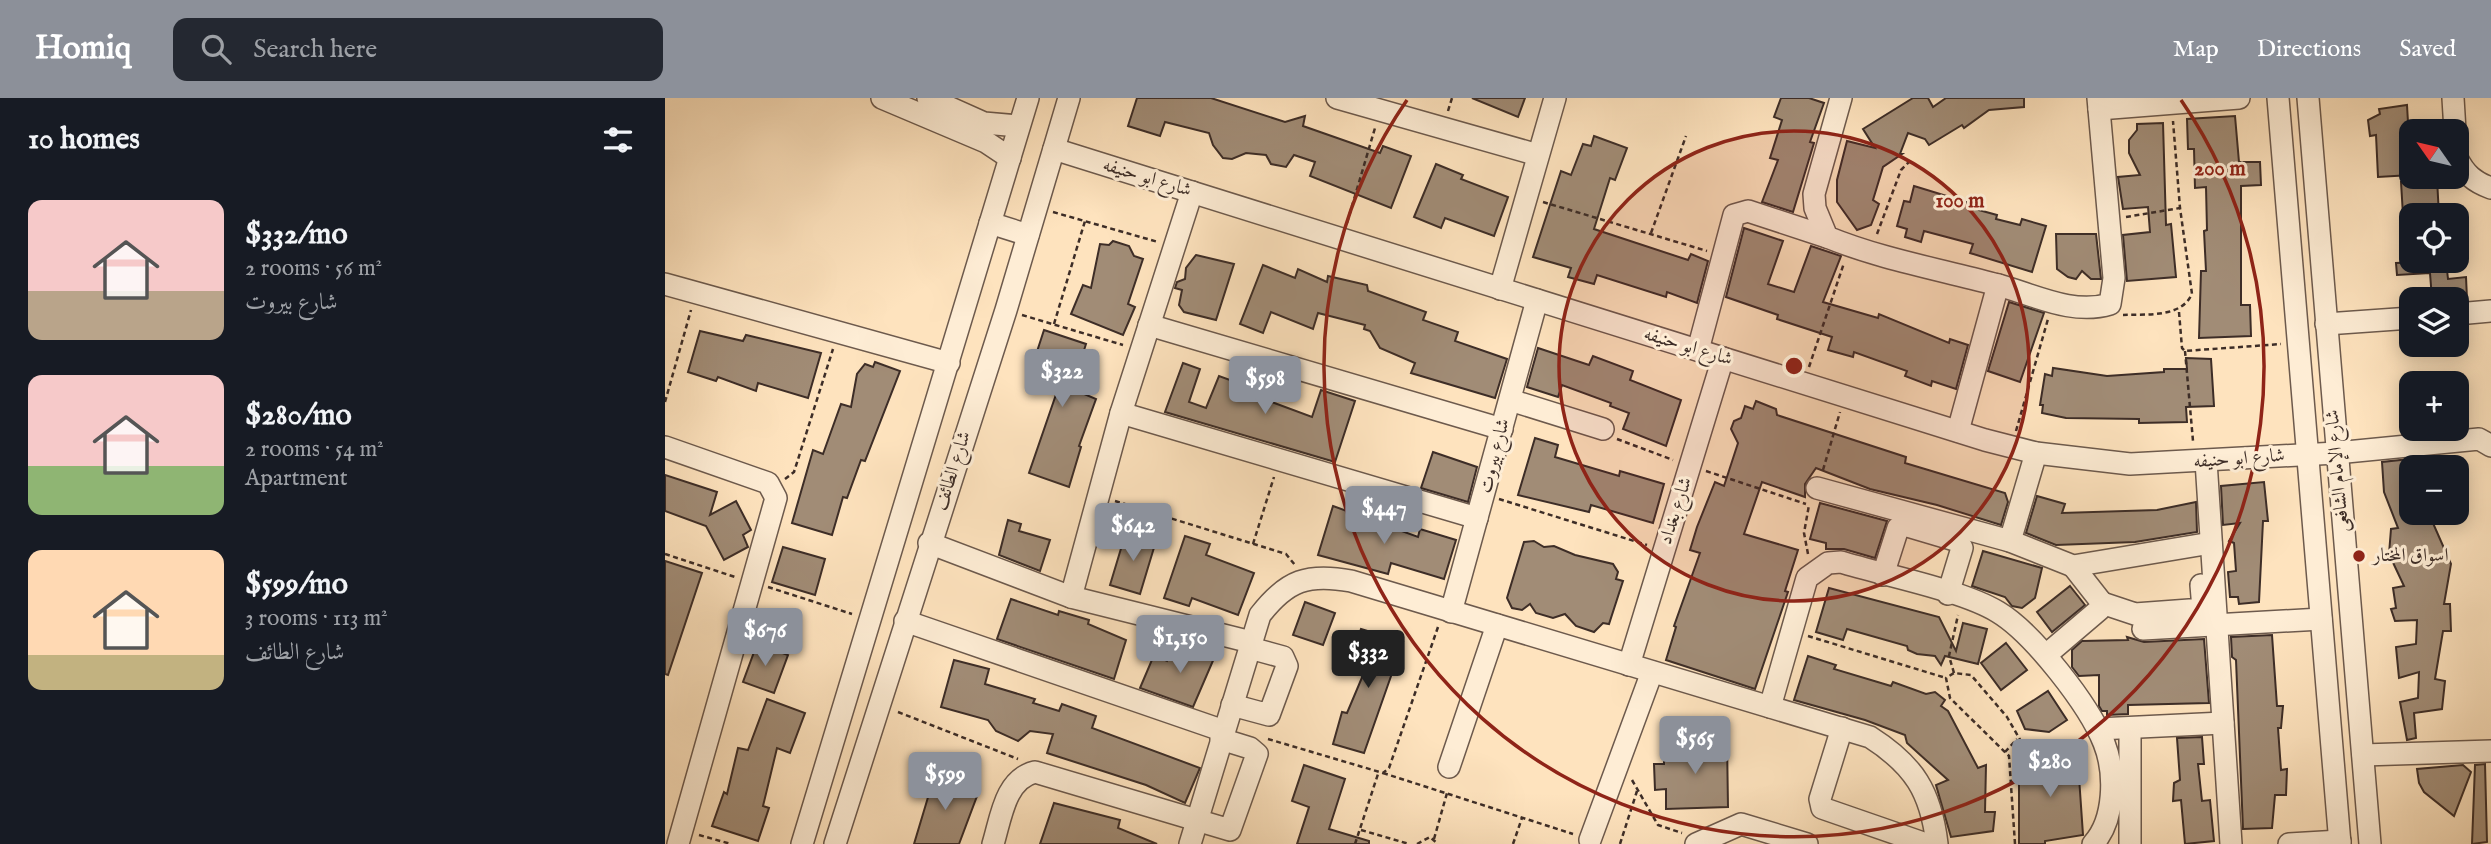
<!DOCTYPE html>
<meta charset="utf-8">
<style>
:root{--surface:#171b24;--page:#242831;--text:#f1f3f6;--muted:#9ea1a6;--accent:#8c9099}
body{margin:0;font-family:"IM FELL English",Amiri,serif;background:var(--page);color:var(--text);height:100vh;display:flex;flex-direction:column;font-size:26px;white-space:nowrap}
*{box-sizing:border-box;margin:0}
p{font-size:23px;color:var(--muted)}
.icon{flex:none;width:38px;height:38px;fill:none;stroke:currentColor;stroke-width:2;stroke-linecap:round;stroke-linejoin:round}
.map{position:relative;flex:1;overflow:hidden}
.sheet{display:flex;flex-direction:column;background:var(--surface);width:665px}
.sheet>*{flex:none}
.needle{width:46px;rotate:304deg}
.controls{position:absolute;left:1734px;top:21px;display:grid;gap:14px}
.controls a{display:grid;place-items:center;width:70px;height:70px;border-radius:14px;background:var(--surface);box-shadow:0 4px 18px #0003;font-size:35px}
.price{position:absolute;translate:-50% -60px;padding:0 16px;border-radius:7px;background:var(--accent);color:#fff;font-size:23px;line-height:46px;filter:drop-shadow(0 2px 4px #0008)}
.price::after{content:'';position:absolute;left:50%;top:42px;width:21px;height:16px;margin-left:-10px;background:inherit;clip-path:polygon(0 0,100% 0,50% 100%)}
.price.active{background:#222;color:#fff}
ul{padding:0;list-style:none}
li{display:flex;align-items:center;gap:21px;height:175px;padding:0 28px}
li span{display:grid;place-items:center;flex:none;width:196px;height:140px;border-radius:14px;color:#555}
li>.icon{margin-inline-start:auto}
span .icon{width:84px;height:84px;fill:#fffc;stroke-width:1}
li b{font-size:30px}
h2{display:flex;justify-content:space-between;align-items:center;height:84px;padding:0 28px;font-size:30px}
header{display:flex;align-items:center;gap:42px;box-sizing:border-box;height:98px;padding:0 35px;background:var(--accent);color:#fff}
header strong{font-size:33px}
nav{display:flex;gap:38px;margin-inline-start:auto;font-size:24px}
.search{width:490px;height:63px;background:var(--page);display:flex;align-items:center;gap:18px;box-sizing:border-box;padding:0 24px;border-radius:14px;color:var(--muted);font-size:26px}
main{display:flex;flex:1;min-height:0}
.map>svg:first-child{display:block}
.building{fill:#a18c76;stroke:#3d2d27;stroke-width:2}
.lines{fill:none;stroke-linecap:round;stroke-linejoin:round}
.minor-casing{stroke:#6d5a4d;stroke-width:24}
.path{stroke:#3d2d27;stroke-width:2.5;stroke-dasharray:5 3.5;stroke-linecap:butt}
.minor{stroke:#feedd5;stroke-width:21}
.ring{fill:none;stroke:#8f2418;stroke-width:3.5}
.poi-dot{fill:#8f2418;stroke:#feedd5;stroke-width:2.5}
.labels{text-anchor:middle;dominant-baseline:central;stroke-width:6;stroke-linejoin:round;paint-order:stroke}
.street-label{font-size:19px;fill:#3d2d27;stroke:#feedd5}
.poi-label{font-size:19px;fill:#3d2d27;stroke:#feedd5;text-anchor:start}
.centre{fill:#8f2418;stroke:#feedd5;stroke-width:3.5}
.ring-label{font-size:21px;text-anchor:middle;font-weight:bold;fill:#8f2418;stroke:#feedd5;stroke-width:6;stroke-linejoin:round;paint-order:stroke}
</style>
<header>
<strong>Homiq</strong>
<div class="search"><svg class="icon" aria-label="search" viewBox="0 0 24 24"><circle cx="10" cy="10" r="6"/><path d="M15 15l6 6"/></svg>Search here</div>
<nav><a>Map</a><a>Directions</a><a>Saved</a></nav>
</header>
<main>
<section class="sheet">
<h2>10 homes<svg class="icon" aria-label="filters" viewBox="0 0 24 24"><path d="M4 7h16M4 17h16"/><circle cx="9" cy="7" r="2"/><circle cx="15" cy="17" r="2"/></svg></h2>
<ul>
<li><span style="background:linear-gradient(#f6c9c9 65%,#b9a48a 0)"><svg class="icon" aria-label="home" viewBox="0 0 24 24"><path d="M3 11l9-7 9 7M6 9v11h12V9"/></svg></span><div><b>$332/mo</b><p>2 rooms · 56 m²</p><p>شارع بيروت</p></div></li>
<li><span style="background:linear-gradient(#f6c9c9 65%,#8fb573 0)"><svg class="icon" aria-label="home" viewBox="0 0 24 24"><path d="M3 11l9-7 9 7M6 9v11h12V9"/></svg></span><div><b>$280/mo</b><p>2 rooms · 54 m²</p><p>Apartment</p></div></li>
<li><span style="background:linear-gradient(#ffd9b3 75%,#c2b280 0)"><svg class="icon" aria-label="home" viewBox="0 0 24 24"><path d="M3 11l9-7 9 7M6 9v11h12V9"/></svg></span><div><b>$599/mo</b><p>3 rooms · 113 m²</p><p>شارع الطائف</p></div></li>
</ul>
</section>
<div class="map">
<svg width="1826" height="746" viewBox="0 0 1826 746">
<rect width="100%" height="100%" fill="#fee3be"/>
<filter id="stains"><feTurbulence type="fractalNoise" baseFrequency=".00286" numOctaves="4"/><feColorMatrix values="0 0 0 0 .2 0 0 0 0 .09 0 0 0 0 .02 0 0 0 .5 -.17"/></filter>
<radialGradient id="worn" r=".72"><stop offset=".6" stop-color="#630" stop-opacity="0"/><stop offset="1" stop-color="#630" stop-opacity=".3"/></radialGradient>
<!-- building -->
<g class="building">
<path d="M472 0H546L620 24 640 18 638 28 715 55 718 48 746 58 726 110 645 78 650 64 629 57 621 69 606 66 601 57 581 55 567 61 558 60 548 47 544 35 500 24 495 38 463 28Z"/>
<path d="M807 0H860L853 19Z"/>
<path d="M1116 0H1144L1159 5 1145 44 1149 45 1128 114 1097 104 1113 62 1105 60 1117 22 1109 19Z"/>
<path d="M1248 0H1263L1268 9 1281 0H1359V9L1324 12 1299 30 1297 27 1264 47 1260 41 1243 35 1235 56H1237L1218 69 1208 102 1214 106 1206 127 1192 132 1172 104V82L1182 43 1210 50 1198 31Z"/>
<path d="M1742 7 1746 77 1713 79 1711 37 1705 38 1703 22 1715 16 1714 11Z"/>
<path d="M1570 18 1574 64H1595L1596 87 1576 88V207H1585L1586 238 1534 240 1536 173H1541L1539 133 1542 132 1541 89 1530 90 1529 51H1523L1522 21Z"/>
<path d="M1498 25 1501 127 1506 126 1511 179 1462 183 1458 137 1485 134 1483 109 1458 111 1453 79 1475 77 1464 55V42L1472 32V26Z"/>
<path d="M929 38 962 50 950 82 945 80 929 131 1023 162 1026 156 1043 163 1032 205 1002 194 1001 199 932 177 929 186 903 179 906 170 868 159 896 73 906 77 918 46 926 48Z"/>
<path d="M771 66 798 77 796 81 843 99 829 138 780 120 776 130 749 119Z"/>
<path d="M1772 81 1774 117H1738L1736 84Z"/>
<path d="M1249 88 1305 105 1303 109 1332 117 1331 121 1355 127 1357 121 1381 128 1367 174 1305 155 1308 146 1259 133 1256 144 1240 139 1242 131 1232 128 1239 103 1245 104Z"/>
<path d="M1079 130 1118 143 1103 186 1129 194 1146 148 1176 158 1158 204 1213 220 1214 216 1284 245 1285 241 1303 247 1291 291 1267 283 1266 288 1240 278 1242 273 1189 254 1188 259 1163 252 1167 239 1112 221 1113 217 1061 199Z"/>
<path d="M1391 136H1431L1436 181H1426L1417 173 1411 181 1403 179 1392 171Z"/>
<path d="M448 143 464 148 469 158 478 161 463 206 470 209 458 237 406 216 418 187 426 190 435 146 444 147Z"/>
<path d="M531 157 569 166 551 222 519 214 514 207 517 192 510 190 512 184 520 181 521 170Z"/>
<path d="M1781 163 1783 181 1801 179 1802 201H1767L1765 175 1732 177 1731 165Z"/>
<path d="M598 167 630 180 633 171 662 184 663 178 702 187 703 193 761 214 758 222 793 234 790 243 842 261 830 300 746 275 750 265 715 250 705 233 699 231 700 227 653 215 648 231 606 214 598 235 575 226Z"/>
<path d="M1344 204 1379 215 1355 284 1323 273Z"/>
<path d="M379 232 421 246 413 271 419 273 412 293 431 301 414 348 416 349 404 389 364 375 396 282 366 272Z"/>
<path d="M35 233 78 243 81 237 156 255 143 300 93 285 91 293 53 279 51 283 23 274Z"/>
<path d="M873 250 924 267 928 258 968 273 965 282 1016 302 1001 348 958 331 964 315 945 308 946 305 897 287 893 299 862 289Z"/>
<path d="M1521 260 1546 261 1549 308 1521 309 1522 324 1474 325V321L1401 320 1377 315 1378 307H1375L1380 276 1387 278 1388 270 1442 278 1499 274V271H1522Z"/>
<path d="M210 264 235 273 200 363 196 362 182 400 178 399 167 437 127 425 148 352 158 356 176 306 186 309 192 276 200 266 208 269Z"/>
<path d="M518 265 535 271 524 304 541 310 554 278 590 291 588 297 647 319 656 292 690 303 670 364 500 314Z"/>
<path d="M1091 303 1111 311 1112 317 1241 359 1240 365 1340 395 1343 404 1336 427 1272 407 1205 391 1151 370 1140 386V399L1097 384 1079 436 1133 452 1120 493 1123 494 1090 591 1001 562 1011 529 1009 528 1035 455 1025 452 1032 429 1050 384 1059 388 1073 345 1066 331 1069 323 1076 320 1080 308 1088 311Z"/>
<path d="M870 340 893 347 890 359 954 378 955 373 999 386 988 425 926 407 924 414 853 397Z"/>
<path d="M768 354 812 369 803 404 756 390Z"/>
<path d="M1773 358 1774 369H1746V417L1764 416 1786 466 1779 506H1785L1786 533H1778L1770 581 1780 583 1777 611 1749 615 1751 640 1742 642 1735 604 1753 600 1754 574 1734 580 1731 549 1751 546 1752 522 1730 523 1726 511 1731 510 1728 490 1739 488 1724 456 1726 431 1733 430 1719 394 1717 364Z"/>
<path d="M0 377 52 394 45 417 71 403 86 432 78 437 83 449 59 462 41 428 0 413Z"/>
<path d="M1599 384 1603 423H1598L1594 504 1574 506 1573 499H1565L1563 474 1571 473 1569 445 1564 443 1575 425 1558 427 1556 388Z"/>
<path d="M1372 398 1400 406 1397 415 1492 412 1531 404 1532 434 1470 444 1391 447 1361 435Z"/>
<path d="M1155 405 1222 423 1210 460 1179 451H1161V445L1145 441Z"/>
<path d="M668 408 753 439 755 431 791 442 779 481 726 465 723 476 653 457Z"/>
<path d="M343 422 356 426 354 433 385 442 375 473 334 457Z"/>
<path d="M461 434 491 443 475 496 445 487Z"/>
<path d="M520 438 545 446 541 457 589 475 573 517 527 500 524 508 499 500Z"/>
<path d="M869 443 879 449 889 448 910 457 948 466 953 474 951 481 958 483 944 526 938 525 929 534 911 528 900 516 888 520 871 515 865 506 857 512 847 510 842 500 859 444Z"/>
<path d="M118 449 160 461 150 497 107 484Z"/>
<path d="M1318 453 1377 470 1370 500 1357 510 1347 508 1340 499 1307 488Z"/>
<path d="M0 463 37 475 3 577 0 576Z"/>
<path d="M1405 488 1420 507 1387 534 1372 514Z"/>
<path d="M1164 490 1274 519 1291 553 1298 525 1322 531 1313 566 1280 558 1276 567 1270 558 1252 556 1243 552 1242 548 1182 531 1178 542 1151 534Z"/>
<path d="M346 501 393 517 394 513 424 522 423 526 461 542 449 581 332 541Z"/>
<path d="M640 504 670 515 658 547 628 537Z"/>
<path d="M696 531 738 544 699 655 668 646 677 614 682 615 704 563 691 559 694 549 690 548Z"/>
<path d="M1607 537 1612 608H1618L1616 630H1613L1616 672 1622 671 1621 697H1610L1607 730 1578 731 1571 562 1567 559 1566 539Z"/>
<path d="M1462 539 1479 544 1539 541 1544 605 1463 607V616L1442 617V613H1437L1434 608V577L1414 578 1407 569V552L1417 543 1463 542Z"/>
<path d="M536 545 553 551 528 609 475 590 489 557 502 563 505 556 521 563 525 551 533 554Z"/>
<path d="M1341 545 1362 572 1336 592 1316 565Z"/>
<path d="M92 546 123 557 109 595 78 584Z"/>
<path d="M1143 558 1171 567 1169 571 1226 588 1228 584 1261 596 1270 594 1280 602 1276 608 1283 613 1313 670 1321 667 1320 714H1330L1328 733 1286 739 1271 687 1283 682 1242 645 1240 637 1200 622 1129 602Z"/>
<path d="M289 562 324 571 320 586 370 601 368 605 394 613 397 606 431 618 427 630 535 670 520 705 481 687 382 655 388 636 365 633 353 643 331 633 323 622 276 609Z"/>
<path d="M1383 593 1402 622 1384 634 1360 631 1352 613Z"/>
<path d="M102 601 140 615 125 655 112 650 98 708 104 710 93 743 47 728 59 694 62 696 73 650 83 652Z"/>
<path d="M1537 639 1539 666H1533L1537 703 1545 702 1549 743 1520 746 1516 702 1508 703 1509 685 1515 682 1512 640Z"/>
<path d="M1062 643 1063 709 1001 711V691L990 692 989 666H999V654L1023 653V644Z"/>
<path d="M1384 650H1412L1418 737 1380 743V746H1354V666H1385Z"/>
<path d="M1820 666 1822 744 1807 746 1810 667Z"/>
<path d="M639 667 680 681 664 731 704 743V746H632L644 709 627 703Z"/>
<path d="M1798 667 1806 674 1789 718 1759 694 1754 685 1752 671Z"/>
<path d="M265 671 293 682 290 690 312 698 294 746H249L267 686 261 684Z"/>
<path d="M389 705 455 722 453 730 492 746H375Z"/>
</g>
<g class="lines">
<defs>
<g id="minor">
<path d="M217 0 321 44 345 60"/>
<path d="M263 0 319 25 354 28"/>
<path d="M672 0 873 57"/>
<path d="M1176 0 1149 96 1150 110 1162 139C1216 161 1273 171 1329 186 1366 195 1406 218 1445 206L1449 180 1433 0"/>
<path d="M1613 0 1675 746"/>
<path d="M1643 0 1705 746"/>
<path d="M1788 0 1790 33"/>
<path d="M1434 11 1574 0"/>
<path d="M389 51 1320 342 1371 355 1465 366 1671 355 1814 341 1826 348"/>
<path d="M1792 60C1800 76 1809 84 1826 90"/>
<path d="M325 125 363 137"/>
<path d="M0 186 284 265"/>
<path d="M835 191 890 0"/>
<path d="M1792 216 1826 213"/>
<path d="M1661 226 1746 220"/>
<path d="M484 227 837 331"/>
<path d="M1033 252 1069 117 1083 113 1162 139"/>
<path d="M845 302 938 331"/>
<path d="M456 315 812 420"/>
<path d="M1293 333 1333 187"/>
<path d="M0 349 103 385 111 400 13 746"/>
<path d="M1541 363 1566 746"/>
<path d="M1152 390 1345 443 1408 468 1546 445"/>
<path d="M1345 443 1371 355"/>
<path d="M264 445 406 499 586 544"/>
<path d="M1218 477 1233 430 1239 427 1293 443 1297 450 1283 496"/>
<path d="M406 499 456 315 527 94"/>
<path d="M1437 505 1470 516 1538 511 1536 487"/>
<path d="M786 514 872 202"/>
<path d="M240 523 559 633"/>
<path d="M1478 531 1656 521"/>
<path d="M1381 557 1435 511 1437 505 1408 468"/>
<path d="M964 567 1058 260"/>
<path d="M567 607 604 617 622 568 618 559 585 550"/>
<path d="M1105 609 1142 480 1163 465 1176 464C1218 477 1297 492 1333 514 1368 535 1424 607 1439 645 1451 675 1450 722 1428 746"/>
<path d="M1177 630 1155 701 1157 710 1261 746"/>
<path d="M1465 630V746"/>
<path d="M1433 631 1558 625"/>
<path d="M1698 657 1826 653"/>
<path d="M784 669 832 527"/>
<path d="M925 742 987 574"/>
<path d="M137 746 363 0"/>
<path d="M170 746 341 212 404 0"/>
<path d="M328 746C336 720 340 681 370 674L565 732 592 656 585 650 556 641"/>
<path d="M525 746 595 517C622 482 643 475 686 483L1205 639C1249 667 1266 694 1272 746"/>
<path d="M1031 746 1076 726 1142 746"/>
<path d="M1624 746 1675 743"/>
</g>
</defs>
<!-- minor casing -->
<use href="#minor" class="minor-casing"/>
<!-- path -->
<g class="path">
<path d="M783 13 787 0"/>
<path d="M878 104 1042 153"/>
<path d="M388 114 493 144"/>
<path d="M1461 119 1515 110"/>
<path d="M682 125 710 30"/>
<path d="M986 135 1021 38"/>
<path d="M1212 136 1236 72 1245 63"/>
<path d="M1514 214 1517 250 1520 253 1616 246"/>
<path d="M357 217 458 247"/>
<path d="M1458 217C1482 216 1516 220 1527 196L1515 110 1508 23"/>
<path d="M389 226 420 123"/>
<path d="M1520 253 1528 343"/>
<path d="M1144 269 1179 165"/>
<path d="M0 304 26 212"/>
<path d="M1351 333 1383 221"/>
<path d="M952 341 1008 362"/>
<path d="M1158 372 1175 314"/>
<path d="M1041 373 1141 406"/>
<path d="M120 381 129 374 168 251"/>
<path d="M834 401 982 447"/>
<path d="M450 403 621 456 630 467"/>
<path d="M588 446 609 379"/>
<path d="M0 456 70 479"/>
<path d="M1143 456 1139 435 1144 407"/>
<path d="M103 489 187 516"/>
<path d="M1143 538 1281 580"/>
<path d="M1289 575 1284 558 1293 517"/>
<path d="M233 614 353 661"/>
<path d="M603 641 718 675 724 670 773 529"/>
<path d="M1340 654 1352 641"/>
<path d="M718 675 908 736"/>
<path d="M967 682 993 727 1017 735"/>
<path d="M696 732 744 746"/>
<path d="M34 737 66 746"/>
<path d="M769 741 782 695"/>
<path d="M690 746 713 676"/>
<path d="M752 746 765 739 773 746"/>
<path d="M848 746 857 720"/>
<path d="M955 746 972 693"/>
<path d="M1350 746 1344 658 1285 600 1281 580 1289 575 1306 577 1342 619 1357 645 1419 647"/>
</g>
<!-- minor -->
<use href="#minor" class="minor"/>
</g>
<!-- distance rings -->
<circle cx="1129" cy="268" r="235" fill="#8f2418" fill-opacity=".12"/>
<g class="ring">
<circle cx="1129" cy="268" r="235"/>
<path d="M1516 2A470 470 0 1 1 742 2"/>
</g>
<!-- markers -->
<circle class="poi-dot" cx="1694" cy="458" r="7"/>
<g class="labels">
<!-- street labels -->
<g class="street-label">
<text transform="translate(482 80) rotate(17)">شارع ابو حنيفه</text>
<text transform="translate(1023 249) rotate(17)">شارع ابو حنيفه</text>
<text transform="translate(830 358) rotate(-76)">شارع بيروت</text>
<text transform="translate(1574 361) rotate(-4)">شارع ابو حنيفه</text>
<text transform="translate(288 373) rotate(-72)">شارع الطائف</text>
<text transform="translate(1673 373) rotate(-95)">شارع الإمام الشافعى</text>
<text transform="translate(1011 413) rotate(-72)">شارع بغداد</text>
</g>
<!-- poi labels -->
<g class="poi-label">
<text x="1708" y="458">اسواق المختار</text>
</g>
</g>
<circle cx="1129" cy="268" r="10" class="centre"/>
<g class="ring-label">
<text x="1555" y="77">200 m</text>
<text x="1295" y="109">100 m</text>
</g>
<rect width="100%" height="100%" filter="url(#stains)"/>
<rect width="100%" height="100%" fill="url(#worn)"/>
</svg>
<div class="controls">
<a><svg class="needle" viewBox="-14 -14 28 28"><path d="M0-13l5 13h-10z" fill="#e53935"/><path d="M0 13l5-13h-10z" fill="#9ea1a6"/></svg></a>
<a><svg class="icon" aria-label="locate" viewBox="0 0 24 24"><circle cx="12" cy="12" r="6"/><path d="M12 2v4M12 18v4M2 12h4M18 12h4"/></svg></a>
<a><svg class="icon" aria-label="layers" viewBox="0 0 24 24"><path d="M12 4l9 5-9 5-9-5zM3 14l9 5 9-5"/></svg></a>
<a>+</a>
<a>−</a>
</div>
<b class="price" style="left:397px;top:311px">$322</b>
<b class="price" style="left:600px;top:318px">$598</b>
<b class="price" style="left:719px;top:448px">$447</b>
<b class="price" style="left:468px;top:465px">$642</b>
<b class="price" style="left:100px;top:570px">$676</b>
<b class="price" style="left:515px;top:577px">$1,150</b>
<b class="price active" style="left:703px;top:592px">$332</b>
<b class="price" style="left:1030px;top:678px">$565</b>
<b class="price" style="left:1385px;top:701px">$280</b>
<b class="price" style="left:280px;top:714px">$599</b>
</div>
</main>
